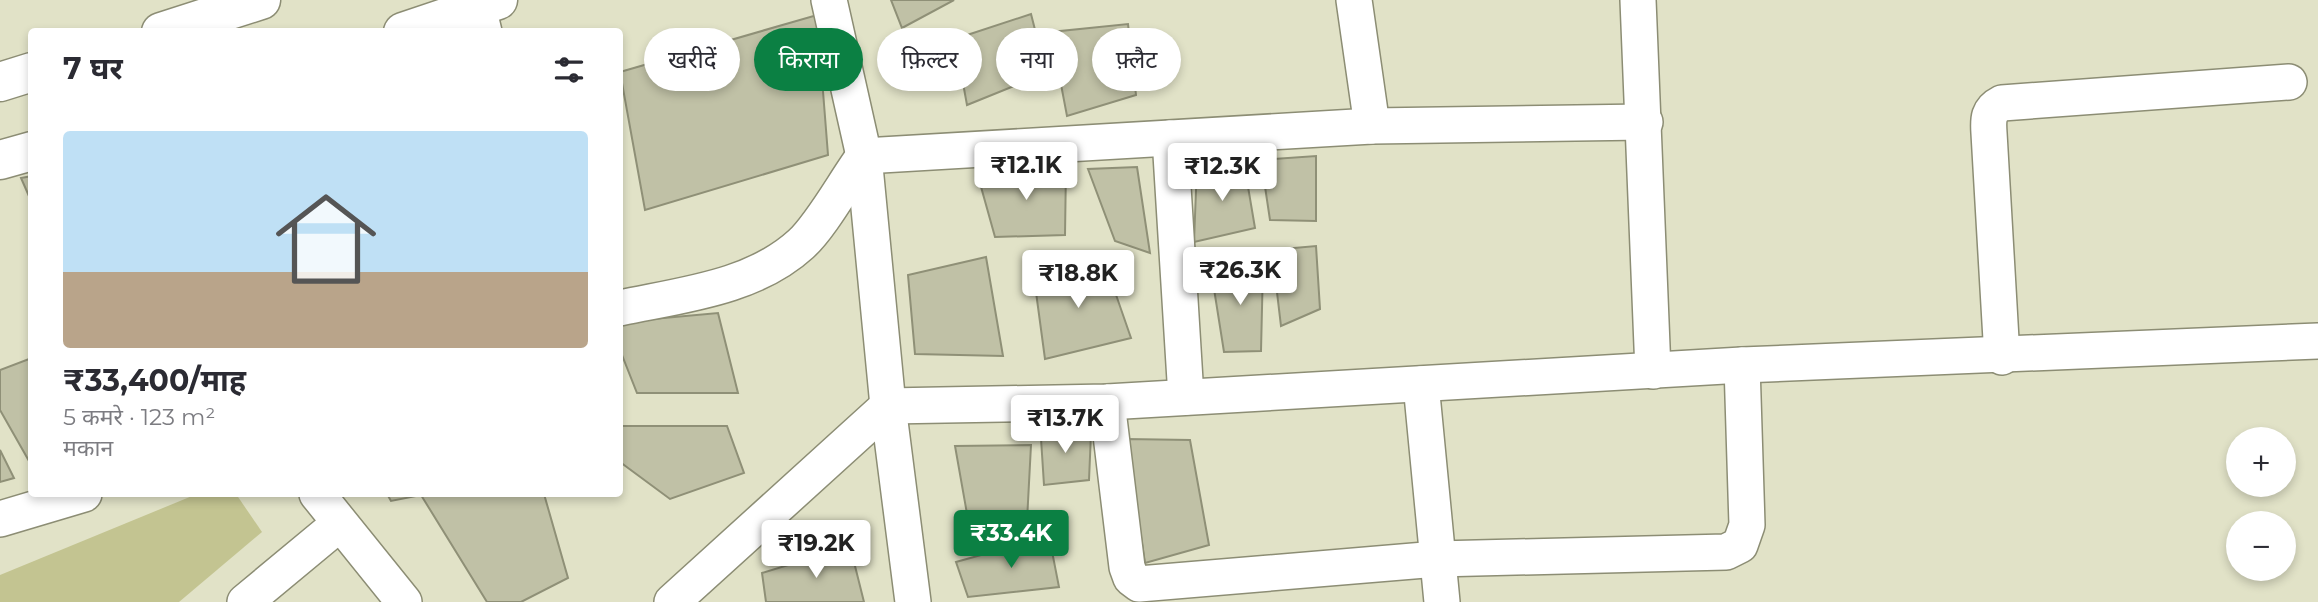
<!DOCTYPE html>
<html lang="hi">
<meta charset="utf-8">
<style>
:root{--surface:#fff;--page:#f7f7f7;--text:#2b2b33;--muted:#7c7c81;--accent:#0b8043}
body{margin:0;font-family:Montserrat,"Noto Sans Devanagari",sans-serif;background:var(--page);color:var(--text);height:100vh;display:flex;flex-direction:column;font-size:26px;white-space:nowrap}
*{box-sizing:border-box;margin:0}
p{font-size:23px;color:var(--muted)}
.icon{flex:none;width:38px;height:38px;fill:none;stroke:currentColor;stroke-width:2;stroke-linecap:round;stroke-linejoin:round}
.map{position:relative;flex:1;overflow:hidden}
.drawer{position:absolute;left:28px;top:28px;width:595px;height:469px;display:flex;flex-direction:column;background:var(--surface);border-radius:7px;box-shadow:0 4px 10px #0003}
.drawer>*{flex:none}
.top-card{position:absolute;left:644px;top:28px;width:665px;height:63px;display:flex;gap:14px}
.buttons{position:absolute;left:2226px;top:427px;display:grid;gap:14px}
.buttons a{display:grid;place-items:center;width:70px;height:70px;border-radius:50%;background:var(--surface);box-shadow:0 4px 10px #0003;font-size:35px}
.price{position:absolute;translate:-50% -60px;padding:0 16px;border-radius:7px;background:#fff;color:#222;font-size:23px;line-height:46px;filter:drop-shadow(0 2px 4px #0008)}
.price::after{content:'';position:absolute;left:50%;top:42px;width:21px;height:16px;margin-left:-10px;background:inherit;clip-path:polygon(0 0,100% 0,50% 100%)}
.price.active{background:var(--accent);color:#fff}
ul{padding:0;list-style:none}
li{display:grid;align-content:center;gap:14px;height:371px;padding:0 35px}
li span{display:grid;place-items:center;height:217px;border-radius:7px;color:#555}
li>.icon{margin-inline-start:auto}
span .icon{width:126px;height:126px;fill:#fffc;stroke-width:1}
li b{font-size:30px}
h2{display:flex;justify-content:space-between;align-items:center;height:84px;padding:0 35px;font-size:30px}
.tag{padding:0 24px;border-radius:32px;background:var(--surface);box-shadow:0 4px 10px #0003;font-size:24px;line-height:63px}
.tag.active{background:var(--accent);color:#fff}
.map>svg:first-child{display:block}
.green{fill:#c3c491}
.building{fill:#c0c1a6;stroke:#8f9077;stroke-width:2}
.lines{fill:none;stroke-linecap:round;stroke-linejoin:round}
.minor-casing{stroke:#8c8d74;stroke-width:38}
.tertiary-casing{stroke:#8c8d74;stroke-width:41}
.minor{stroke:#fff;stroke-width:35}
.tertiary{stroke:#fff;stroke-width:38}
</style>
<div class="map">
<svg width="2318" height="602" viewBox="0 0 2318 602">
<rect width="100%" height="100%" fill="#e1e2c7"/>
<!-- green -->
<path class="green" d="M197 494H236L262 532 179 602H0V575Z"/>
<!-- building -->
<g class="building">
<path d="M891 0H954L902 28Z"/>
<path d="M1031 14 1046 73 967 105 955 39Z"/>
<path d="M817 15 828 155 645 210 620 72Z"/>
<path d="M1128 24 1136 95 1067 116 1051 32Z"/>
<path d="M1316 156V221L1270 220 1261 160Z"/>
<path d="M1197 165 1245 169 1255 228 1194 242Z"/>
<path d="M1066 167 1065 235 995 237 978 176Z"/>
<path d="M1137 167 1150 253 1115 241 1088 169Z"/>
<path d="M32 176V203L21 178Z"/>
<path d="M1316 246 1320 309 1281 326 1272 250Z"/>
<path d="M986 257 1003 356 915 354 908 275Z"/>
<path d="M1106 266 1131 338 1045 359 1033 270Z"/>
<path d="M1263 266 1261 351 1224 352 1211 270Z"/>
<path d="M718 313 738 393H637L620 350V322Z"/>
<path d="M29 359 32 365V460L29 461 0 410V370Z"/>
<path d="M1040 423 1091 433 1089 480 1044 485Z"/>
<path d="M620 426H727L744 473 670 499 620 462Z"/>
<path d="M1126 439 1190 440 1209 545 1145 563Z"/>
<path d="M1031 445 1027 521 969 525 955 446Z"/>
<path d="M0 450 14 478 0 482Z"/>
<path d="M387 494H544L568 578 521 602H487L421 495 391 501Z"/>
<path d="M1049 536 1059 587 968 597 956 562Z"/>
<path d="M850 546 864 602H766L762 573Z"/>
</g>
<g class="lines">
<defs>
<g id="minor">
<path d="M829 0 864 156 888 406 913 602"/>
<path d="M1354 0 1372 126"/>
<path d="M1638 0 1653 371"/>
<path d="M478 7 484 32"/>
<path d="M1170 138 1186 397"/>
<path d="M620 308C681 295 753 288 801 244 822 225 846 180 864 156L1372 126 1645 122"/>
<path d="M2002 357 1989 133C1988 119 1988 110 2002 103L2289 82"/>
<path d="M1421 384 1442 602"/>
<path d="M1107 402 1127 567 1131 578 1139 584 1437 559 1726 552 1740 545 1747 525 1742 365"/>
<path d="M317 494 404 602"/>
<path d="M0 519 84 494"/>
<path d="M245 602 339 524"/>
<path d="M672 602 888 406 1107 402 1742 365 2318 341"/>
</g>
<g id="tertiary">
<path d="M161 32 261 0"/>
<path d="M403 32 498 0"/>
<path d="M0 82 32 72"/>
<path d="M0 160 32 151"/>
</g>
</defs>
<!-- minor casing -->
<use href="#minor" class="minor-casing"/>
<!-- tertiary casing -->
<use href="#tertiary" class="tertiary-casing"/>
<!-- minor -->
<use href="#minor" class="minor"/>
<!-- tertiary -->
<use href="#tertiary" class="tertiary"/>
</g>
</svg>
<div class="buttons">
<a>+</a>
<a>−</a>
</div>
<b class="price" style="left:1026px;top:202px">₹12.1K</b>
<b class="price" style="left:1222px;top:203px">₹12.3K</b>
<b class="price" style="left:1240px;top:307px">₹26.3K</b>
<b class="price" style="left:1078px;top:310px">₹18.8K</b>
<b class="price" style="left:1065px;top:455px">₹13.7K</b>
<b class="price active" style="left:1011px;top:570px">₹33.4K</b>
<b class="price" style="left:816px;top:580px">₹19.2K</b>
<div class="top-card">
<a class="tag">खरीदें</a>
<a class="tag active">किराया</a>
<a class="tag">फ़िल्टर</a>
<a class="tag">नया</a>
<a class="tag">फ़्लैट</a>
</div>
<section class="drawer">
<h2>7 घर<svg class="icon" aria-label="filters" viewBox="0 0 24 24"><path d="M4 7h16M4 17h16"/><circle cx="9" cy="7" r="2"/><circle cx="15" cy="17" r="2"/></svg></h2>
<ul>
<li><span style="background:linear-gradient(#bfe0f5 65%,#b9a48a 0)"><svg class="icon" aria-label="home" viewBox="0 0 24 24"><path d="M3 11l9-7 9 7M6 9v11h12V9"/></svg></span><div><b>₹33,400/माह</b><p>5 कमरे · 123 m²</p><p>मकान</p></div></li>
</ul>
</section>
</div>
